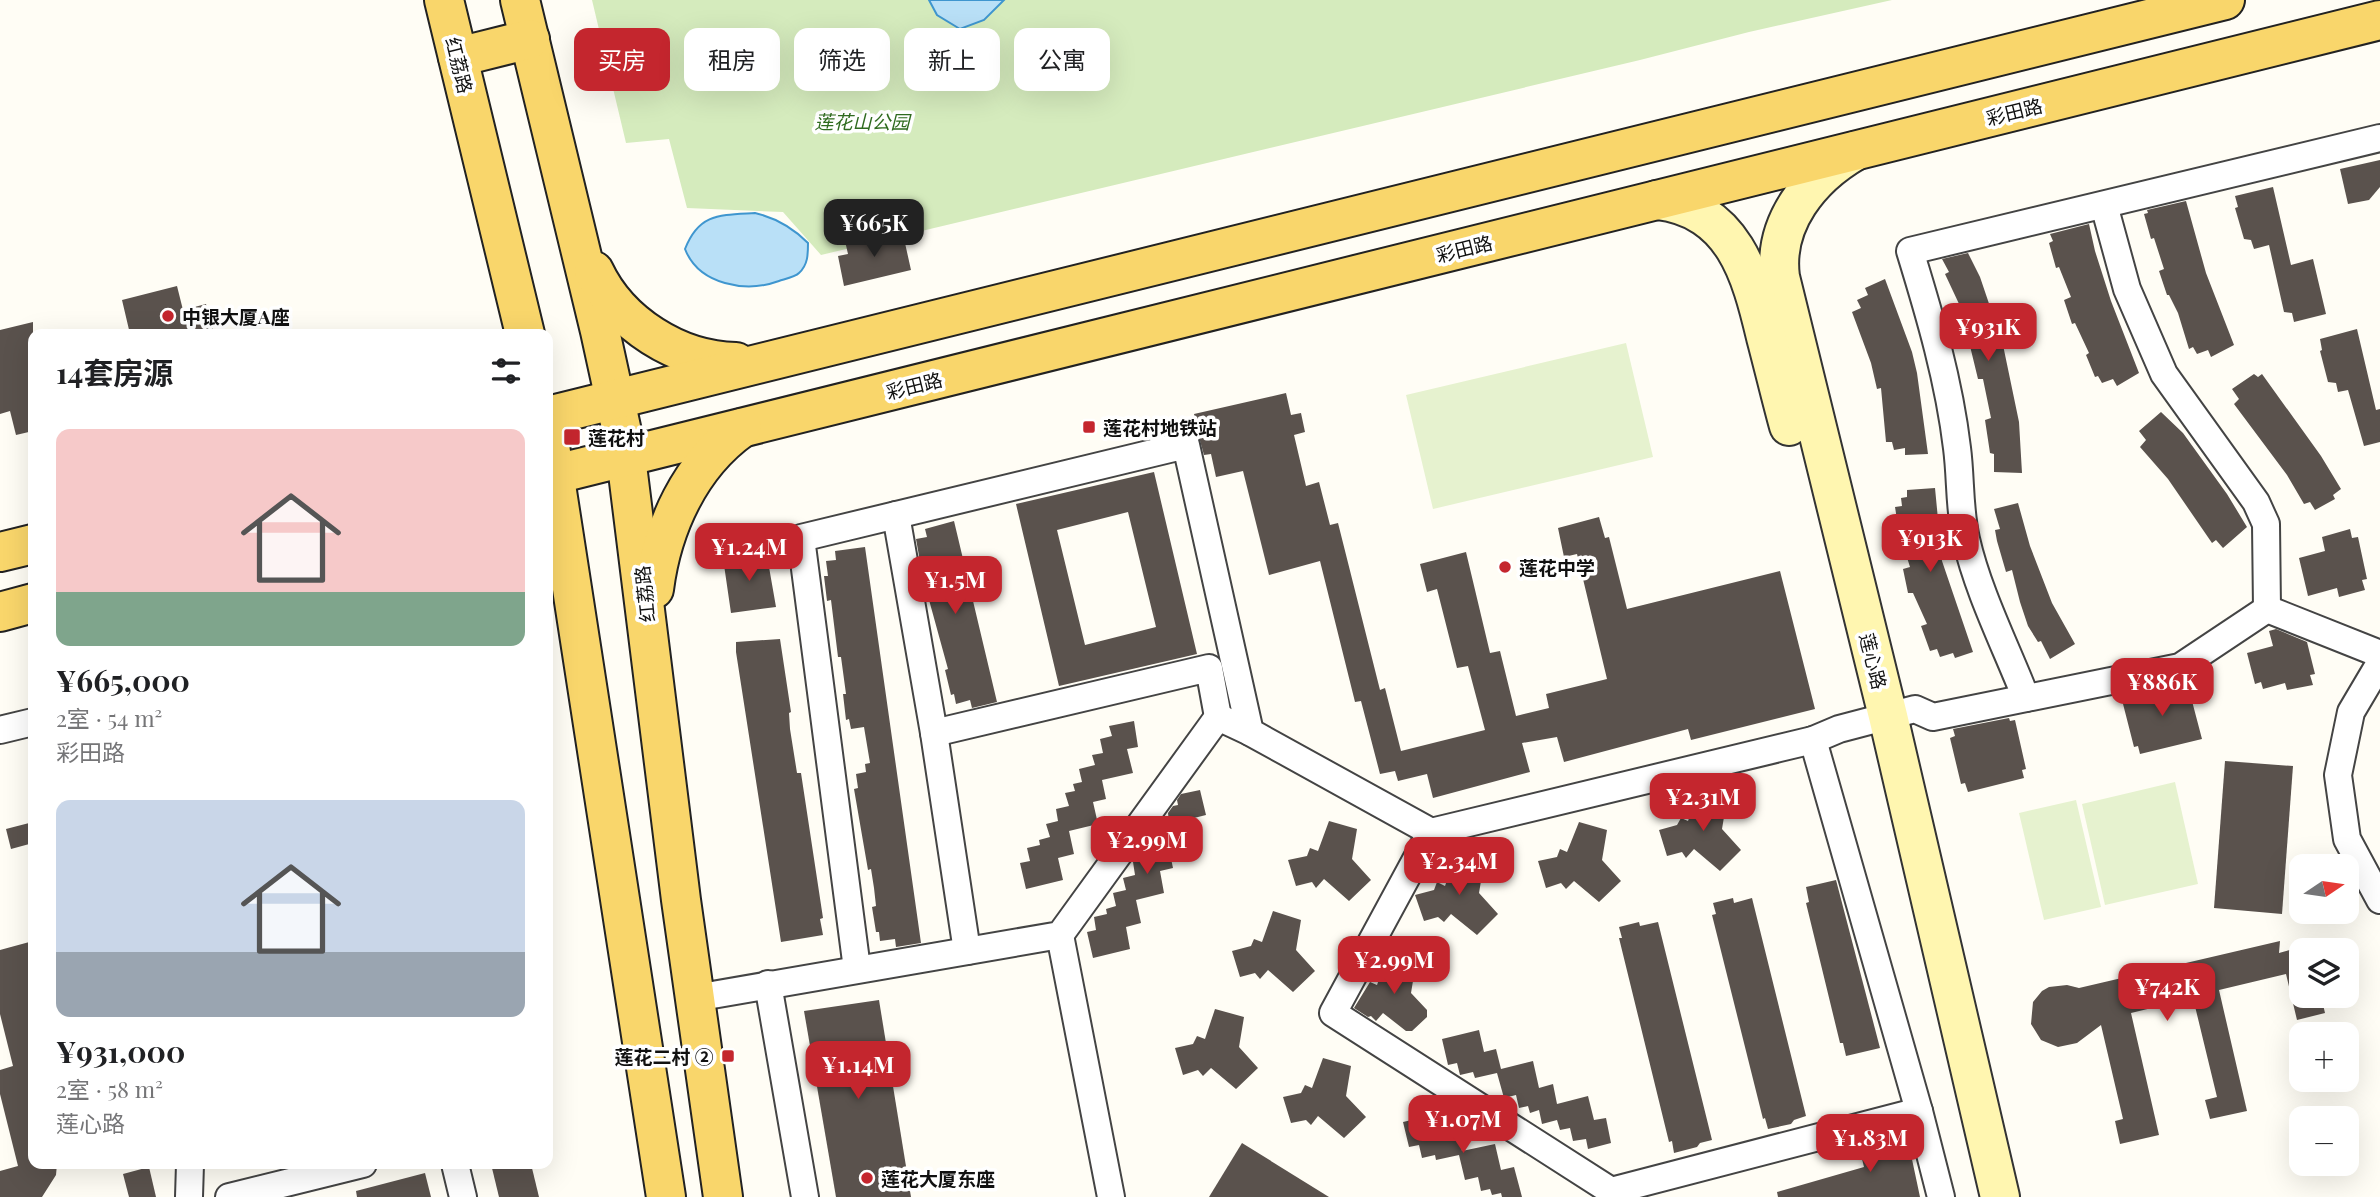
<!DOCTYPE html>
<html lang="zh">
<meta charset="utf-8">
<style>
:root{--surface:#fff;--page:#f2f2f2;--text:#202124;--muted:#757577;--accent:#c4262e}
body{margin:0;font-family:"Playfair Display","Noto Sans SC",serif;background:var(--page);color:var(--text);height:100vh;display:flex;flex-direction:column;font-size:26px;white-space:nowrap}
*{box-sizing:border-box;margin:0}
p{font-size:23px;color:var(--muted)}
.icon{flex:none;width:38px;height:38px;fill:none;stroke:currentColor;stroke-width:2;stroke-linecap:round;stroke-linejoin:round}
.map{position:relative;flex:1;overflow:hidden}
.drawer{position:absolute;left:28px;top:329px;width:525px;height:840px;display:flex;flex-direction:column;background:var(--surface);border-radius:14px;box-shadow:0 7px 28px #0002}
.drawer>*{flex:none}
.banner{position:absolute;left:574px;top:28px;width:665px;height:63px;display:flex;gap:14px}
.needle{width:46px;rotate:77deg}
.controls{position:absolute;left:2289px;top:854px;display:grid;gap:14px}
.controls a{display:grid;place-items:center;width:70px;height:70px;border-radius:14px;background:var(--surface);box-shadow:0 7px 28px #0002;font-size:35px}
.price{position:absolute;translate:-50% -60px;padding:0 16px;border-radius:14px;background:var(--accent);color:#fff;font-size:23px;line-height:46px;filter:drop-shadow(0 2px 4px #0008)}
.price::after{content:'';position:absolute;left:50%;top:42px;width:21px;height:16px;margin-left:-10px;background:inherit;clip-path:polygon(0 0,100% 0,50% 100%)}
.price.active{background:#222;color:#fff}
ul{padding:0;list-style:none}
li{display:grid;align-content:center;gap:14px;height:371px;padding:0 28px}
li span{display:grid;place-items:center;height:217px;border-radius:14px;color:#555}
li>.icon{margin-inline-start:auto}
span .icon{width:126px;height:126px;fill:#fffc;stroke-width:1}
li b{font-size:30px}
h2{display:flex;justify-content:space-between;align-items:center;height:84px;padding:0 28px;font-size:30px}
.chip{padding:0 24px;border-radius:14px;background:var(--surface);box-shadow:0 7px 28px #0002;font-size:24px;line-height:63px}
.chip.active{background:var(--accent);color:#fff}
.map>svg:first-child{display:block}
.green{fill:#d5ebbd}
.pitch{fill:#e6f2cf}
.water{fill:#b9e0f7;stroke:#3f96cf;stroke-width:2}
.building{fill:#5a524d;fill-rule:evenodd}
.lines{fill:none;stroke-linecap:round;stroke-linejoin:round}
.minor-casing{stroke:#444;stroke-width:30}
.secondary-casing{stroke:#333;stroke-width:42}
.primary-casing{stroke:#222;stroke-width:42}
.minor{stroke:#fff;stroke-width:26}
.secondary{stroke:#fff6b0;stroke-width:38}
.primary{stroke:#f9d66b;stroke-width:38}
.poi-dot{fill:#c4262e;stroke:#fff;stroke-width:2.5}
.labels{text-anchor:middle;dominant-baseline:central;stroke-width:7;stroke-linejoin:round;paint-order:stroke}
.street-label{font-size:19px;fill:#111;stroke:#fff}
.park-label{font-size:19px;font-style:italic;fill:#2f6b1f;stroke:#fff}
.poi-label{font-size:19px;font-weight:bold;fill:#111;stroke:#fff;text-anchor:start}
</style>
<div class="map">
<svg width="2380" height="1197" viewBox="0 0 2380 1197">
<rect width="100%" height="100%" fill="#fffdf5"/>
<!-- green -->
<path class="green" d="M592 0H1892L1749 32 1640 60 821 255 783 212 687 208 669 139 626 143Z"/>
<!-- pitch -->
<g class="pitch">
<path d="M1626 343 1653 457 1433 509 1406 395Z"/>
<path d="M2175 782 2198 884 2105 905 2082 804Z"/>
<path d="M2076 800 2101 907 2044 920 2019 813Z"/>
</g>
<!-- water -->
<g class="water">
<path d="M929 0H1004L984 20 960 29 937 15Z"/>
<path d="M755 213C776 218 792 227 808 243 808 254 808 265 799 273 795 277 785 279 779 281 746 293 699 285 685 249 699 213 720 215 755 213Z"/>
</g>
<!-- building -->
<g class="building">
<path d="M2380 160V187L2369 200 2348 204 2340 169Z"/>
<path d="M2273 187 2291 265 2313 259 2326 314 2294 322 2292 313 2284 312 2269 245 2254 249 2251 240 2244 239 2235 208 2238 207 2235 196Z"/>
<path d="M2186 201 2206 273 2234 345 2211 357 2208 350 2197 354 2193 347 2189 349 2178 313 2169 295H2167L2159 271 2164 269 2154 238 2151 239 2144 214 2148 213 2147 210Z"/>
<path d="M2089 224 2095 251 2111 301 2139 373 2117 386 2113 379 2102 383 2098 376 2095 377 2086 355 2089 353 2075 323 2072 324 2064 300 2071 297 2059 267 2056 268 2049 243 2053 241 2050 234Z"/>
<path d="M903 234 911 270 844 286 838 256 848 254 845 241 864 237 865 243Z"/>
<path d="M1968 253 1980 277 2003 345 2019 422 2022 473 1994 472V454L1990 453 1985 420 1991 418 1983 379H1978L1970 346 1973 344 1960 306 1945 274 1949 272 1942 259Z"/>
<path d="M1885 279 1912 352 1917 373 1928 454 1905 455V448L1894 450 1892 442H1886L1881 388 1877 389 1871 363 1852 312 1861 308 1857 300 1868 295 1865 288Z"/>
<path d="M177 286 183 310 206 304 214 334H130L122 300Z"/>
<path d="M33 322V431L16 435 10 411 0 414V330Z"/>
<path d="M2357 329 2376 410 2380 409V442L2364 446 2348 390 2338 392 2336 383 2328 382 2320 351 2322 350 2320 339Z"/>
<path d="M2254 374 2258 377 2262 374 2321 456 2341 489 2333 495 2335 499 2315 510 2310 502 2304 504 2287 475 2234 404 2239 399 2232 389Z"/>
<path d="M1286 393 1291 415 1301 413 1305 432 1294 435 1306 486 1319 482 1330 525 1338 523 1380 690 1385 688 1401 751 1485 730 1468 666 1457 668 1437 589 1427 592 1420 564 1466 552 1490 653 1500 651 1516 716 1549 708 1546 694 1607 679 1577 554 1564 557 1558 528 1599 517 1605 538 1609 537 1627 609 1780 571 1815 709 1691 740 1688 729 1564 762 1557 737 1522 743 1530 772 1433 798 1427 774 1398 781 1395 771 1380 774 1361 701 1355 702 1320 561 1269 575 1243 471 1216 477 1211 454 1204 455 1199 437 1194 414Z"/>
<path d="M2161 412 2183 433 2227 494 2247 527 2223 548 2216 540 2212 543 2168 479 2140 447 2146 440 2139 431Z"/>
<path d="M1154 472 1197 654 1059 686 1016 504ZM1128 512 1156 627 1085 645 1057 530Z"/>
<path d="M1935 488 1942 561 1973 652 1955 658 1953 653 1940 657 1937 649 1930 651 1921 626 1927 624 1913 593H1908L1903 569 1910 567 1899 532 1895 507 1902 506 1901 498 1907 497V490Z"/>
<path d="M2018 503 2030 546 2052 603 2075 644 2050 659 2041 641 2038 642 2028 626 2020 602 2012 570 2006 572 1997 541 1995 530 2000 529 1994 509Z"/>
<path d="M954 521 997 702 972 708 970 700 956 704 954 694 951 695 945 670 948 669 923 578 916 539 927 537 925 529Z"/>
<path d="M2350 529 2352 538 2358 537 2367 579 2362 580 2365 590 2339 597 2337 588 2308 596 2299 558 2325 551 2322 537Z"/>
<path d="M865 547 921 943 896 947 895 939 880 941 879 932H876L872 907 876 906 874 888 871 869 868 870 854 789 858 788 856 774 866 772 865 764 870 763 864 727 851 729 849 719 846 720 843 694H846L841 657H838L831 600 827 601 824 576H828L826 561 836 560 835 551Z"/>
<path d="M763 552 766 567H769L776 607 731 613 723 558Z"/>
<path d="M2276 629 2307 642 2315 674 2310 675 2313 685 2287 690 2285 683 2263 689 2261 682 2255 684 2247 653 2273 646 2269 631Z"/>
<path d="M780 639 791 712 789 713 790 729 797 773H801L823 918 820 919 823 935 781 942 736 652V642Z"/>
<path d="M2187 682 2202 739 2140 754 2138 746 2134 747 2122 700 2128 699 2126 694Z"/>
<path d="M2009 718 2010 721 2015 720 2026 769 2022 770 2024 778 1968 792 1965 783 1961 784 1950 738 1955 736 1953 729Z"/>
<path d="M1134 721 1138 747 1127 749 1133 773 1102 780 1106 799 1093 802 1098 824 1069 831 1074 854 1058 858 1063 880 1026 889 1020 863 1030 861 1027 848 1040 845 1039 840 1050 837 1046 824 1058 821 1056 809 1069 806 1065 793 1075 791 1073 784 1082 782 1079 769 1095 765 1092 755 1103 753 1100 739 1112 736 1109 726Z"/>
<path d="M2225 761 2293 766 2282 914 2214 908Z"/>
<path d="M1200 790 1206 815 1194 818 1200 842 1169 849 1173 868 1160 871 1164 893 1136 900 1141 923 1126 927 1130 949 1093 958 1087 932 1096 930 1094 917 1107 914 1106 909 1116 906 1113 893 1126 890 1123 878 1135 875 1133 862 1141 860 1140 853 1149 851 1147 842 1151 837 1162 834 1159 825 1169 822 1168 813 1173 806 1178 805 1177 800 1181 794Z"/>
<path d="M1699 790 1727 799 1722 829 1741 850 1720 871 1694 849 1686 858 1682 852 1667 856 1659 830 1677 825 1681 818 1688 821Z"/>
<path d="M1329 821 1357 829 1352 859 1371 880 1349 901 1324 879 1316 888 1312 882 1296 886 1288 860 1307 856 1310 848 1318 851Z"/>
<path d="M33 822V843L11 849 6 829Z"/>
<path d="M1579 822 1607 830 1602 860 1621 881 1599 902 1574 881 1566 889 1561 883 1546 888 1538 861 1557 857 1560 849 1567 852Z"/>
<path d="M1456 855 1484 863 1479 893 1498 914 1477 935 1451 914 1444 922 1438 917 1424 921 1415 895 1434 890 1437 882 1445 886Z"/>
<path d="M1836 880 1880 1048 1846 1056 1843 1043H1840L1806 903 1809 902 1806 887Z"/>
<path d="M1733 898 1734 903 1752 898 1806 1116 1794 1120 1791 1124 1768 1129 1765 1118 1763 1119 1712 915 1716 914 1713 903Z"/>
<path d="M1273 911 1301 920 1296 950 1315 971 1293 992 1268 970 1260 979 1255 973 1240 977 1232 951 1251 946 1254 939 1262 942Z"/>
<path d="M1639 922 1640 926 1658 922 1712 1140 1700 1143 1697 1147 1674 1153 1672 1141 1669 1142 1619 938H1622L1619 927Z"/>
<path d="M33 941V1164H57L56 1175 42 1197H0V1171L18 1166 0 1094V1070L13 1066 0 1014V950Z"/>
<path d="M2280 941 2279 953 2301 947V996H2321L2325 1013 2297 1020 2286 974 2219 990 2247 1111 2210 1119 2205 1100 2217 1097 2193 998 2131 1013 2159 1135 2120 1144 2115 1121 2123 1119 2101 1025 2077 1043 2058 1047 2041 1040 2031 1024 2033 1002 2042 991 2049 987 2067 985 2079 988Z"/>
<path d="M1388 954 1416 963 1411 993 1427 1010V1017L1412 1031H1406L1383 1013 1376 1021 1371 1016 1368 1017 1354 1008 1370 982 1377 985Z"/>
<path d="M879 1000 911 1197H836L804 1011Z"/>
<path d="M1215 1009 1244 1017 1239 1047 1258 1068 1236 1089 1211 1068 1203 1076 1198 1070 1183 1075 1175 1048 1193 1044 1197 1036 1205 1039Z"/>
<path d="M1479 1030 1484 1052 1496 1049 1501 1069 1533 1061 1539 1088 1553 1084 1557 1104 1588 1096 1594 1120 1606 1118 1611 1143 1588 1149 1586 1139 1573 1141 1570 1128 1560 1130 1557 1120 1542 1124 1539 1110 1530 1113 1528 1106 1519 1108 1516 1095 1504 1098 1497 1073 1475 1078 1473 1072 1460 1075 1457 1063 1448 1065 1442 1039Z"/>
<path d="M1323 1058 1351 1066 1346 1096 1366 1117 1344 1138 1318 1116 1311 1125 1306 1120 1291 1123 1283 1097 1301 1093 1305 1085 1312 1088Z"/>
<path d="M1441 1113 1446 1135 1458 1132 1462 1151 1495 1144 1501 1170 1514 1167 1522 1197H1502L1501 1193 1492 1195 1490 1189 1481 1191 1478 1177 1465 1180 1459 1155 1436 1160 1435 1155 1422 1158 1419 1145 1409 1147 1403 1122Z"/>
<path d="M1906 1131 1920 1197H1778L1777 1192 1864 1167 1858 1143Z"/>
<path d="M1242 1143 1329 1197H1209Z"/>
<path d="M491 1164H531L539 1197H499Z"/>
<path d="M149 1167 156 1197H129L123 1174Z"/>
<path d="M425 1173 431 1197H357L356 1191Z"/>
</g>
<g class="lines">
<defs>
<g id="minor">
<path d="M2104 205 2127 289 2164 374 2256 502 2266 524 2267 609"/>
<path d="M896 515 934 733 967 951"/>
<path d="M2380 663 2351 712 2338 775 2347 839 2380 900"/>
<path d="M2026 698C2006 647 1978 592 1966 539 1959 509 1961 478 1957 448 1949 381 1930 316 1910 251L2380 138"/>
<path d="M0 730 33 722"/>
<path d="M934 733 1209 668 1218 717"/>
<path d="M1813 740 1919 1111 1941 1197"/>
<path d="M1431 832 1333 1013 1611 1191 1919 1111"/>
<path d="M1060 935 1111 1197"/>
<path d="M857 969 801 538 1186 445 1250 732 1431 832 1813 740 1839 729 1915 709 1933 717 2180 667 2267 609 2380 654"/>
<path d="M768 984 805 1197"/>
<path d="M695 998 1060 935 1218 717 1250 732"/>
<path d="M455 1164 463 1197"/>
<path d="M189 1197 190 1164"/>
<path d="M229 1197 363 1164"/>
</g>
<g id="secondary">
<path d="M1855 151C1810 177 1773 223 1780 277L1888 716 2000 1197"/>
<path d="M1657 200C1734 209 1751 274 1766 337 1774 367 1781 397 1789 426"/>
</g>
<g id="primary">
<path d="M444 0 525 334"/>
<path d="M520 0 600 331 624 441 681 900 723 1197"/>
<path d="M458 57 530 39"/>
<path d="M594 271C619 324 678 361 736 362"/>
<path d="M548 416 2225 0"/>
<path d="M548 433 666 1197"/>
<path d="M548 476 2380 20"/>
<path d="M0 552 33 544"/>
<path d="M654 589C662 527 690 465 742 428"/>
<path d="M0 612 33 603"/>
</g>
</defs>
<!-- minor casing -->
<use href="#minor" class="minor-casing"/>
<!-- secondary casing -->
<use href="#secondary" class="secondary-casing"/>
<!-- primary casing -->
<use href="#primary" class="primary-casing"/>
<!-- minor -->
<use href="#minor" class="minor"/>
<!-- secondary -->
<use href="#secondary" class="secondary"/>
<!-- primary -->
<use href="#primary" class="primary"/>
</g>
<!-- markers -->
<g class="poi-dot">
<circle cx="168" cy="316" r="7"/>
<rect x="1082" y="420" width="14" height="14" rx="3.5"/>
<rect x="563" y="428" width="18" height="18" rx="3.5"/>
<circle cx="1505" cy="567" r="7"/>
<rect x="721" y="1049" width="14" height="14" rx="3.5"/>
<circle cx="867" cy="1178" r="7"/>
</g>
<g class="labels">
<!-- street labels -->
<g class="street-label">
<text transform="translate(460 65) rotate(76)">红荔路</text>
<text transform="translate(2014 111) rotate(-14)">彩田路</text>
<text transform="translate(1464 248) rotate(-14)">彩田路</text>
<text transform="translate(914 385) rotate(-14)">彩田路</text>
<text transform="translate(644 594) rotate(-96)">红荔路</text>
<text transform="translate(1874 661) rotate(76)">莲心路</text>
</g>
<!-- park labels -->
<g class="park-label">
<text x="862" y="121">莲花山公园</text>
</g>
<!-- poi labels -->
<g class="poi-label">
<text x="182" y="316">中银大厦A座</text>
<text x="1103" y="427">莲花村地铁站</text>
<text x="588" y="437">莲花村</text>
<text x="1519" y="567">莲花中学</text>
<text x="714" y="1056" text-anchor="end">莲花二村 ②</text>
<text x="881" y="1178">莲花大厦东座</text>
</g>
</g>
</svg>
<div class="controls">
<a><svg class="needle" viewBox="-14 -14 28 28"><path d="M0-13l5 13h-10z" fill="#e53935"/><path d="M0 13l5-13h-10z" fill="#757577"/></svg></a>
<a><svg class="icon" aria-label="layers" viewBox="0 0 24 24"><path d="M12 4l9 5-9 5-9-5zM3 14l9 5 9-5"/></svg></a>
<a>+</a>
<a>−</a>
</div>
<b class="price active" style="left:874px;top:259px">¥665K</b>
<b class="price" style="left:1988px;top:363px">¥931K</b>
<b class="price" style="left:1930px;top:574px">¥913K</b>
<b class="price" style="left:749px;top:583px">¥1.24M</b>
<b class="price" style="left:955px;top:616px">¥1.5M</b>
<b class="price" style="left:2162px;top:718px">¥886K</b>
<b class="price" style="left:1703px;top:833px">¥2.31M</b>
<b class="price" style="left:1147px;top:876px">¥2.99M</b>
<b class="price" style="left:1459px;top:897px">¥2.34M</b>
<b class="price" style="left:1394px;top:996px">¥2.99M</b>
<b class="price" style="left:2167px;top:1023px">¥742K</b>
<b class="price" style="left:858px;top:1101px">¥1.14M</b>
<b class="price" style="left:1463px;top:1155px">¥1.07M</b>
<b class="price" style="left:1870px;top:1174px">¥1.83M</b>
<div class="banner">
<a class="chip active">买房</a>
<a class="chip">租房</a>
<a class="chip">筛选</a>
<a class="chip">新上</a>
<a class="chip">公寓</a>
</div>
<section class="drawer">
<h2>14套房源<svg class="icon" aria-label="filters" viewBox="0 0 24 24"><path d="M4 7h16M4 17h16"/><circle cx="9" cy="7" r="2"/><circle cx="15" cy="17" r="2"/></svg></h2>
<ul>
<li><span style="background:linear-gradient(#f6c9c9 75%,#7fa58c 0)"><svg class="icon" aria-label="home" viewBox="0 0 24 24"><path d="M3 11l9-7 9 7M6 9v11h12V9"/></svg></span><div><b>¥665,000</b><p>2室 · 54 m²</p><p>彩田路</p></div></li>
<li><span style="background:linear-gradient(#c9d6e8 70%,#9aa5b1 0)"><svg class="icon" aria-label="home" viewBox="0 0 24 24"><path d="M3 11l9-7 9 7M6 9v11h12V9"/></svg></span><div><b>¥931,000</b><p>2室 · 58 m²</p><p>莲心路</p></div></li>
</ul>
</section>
</div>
